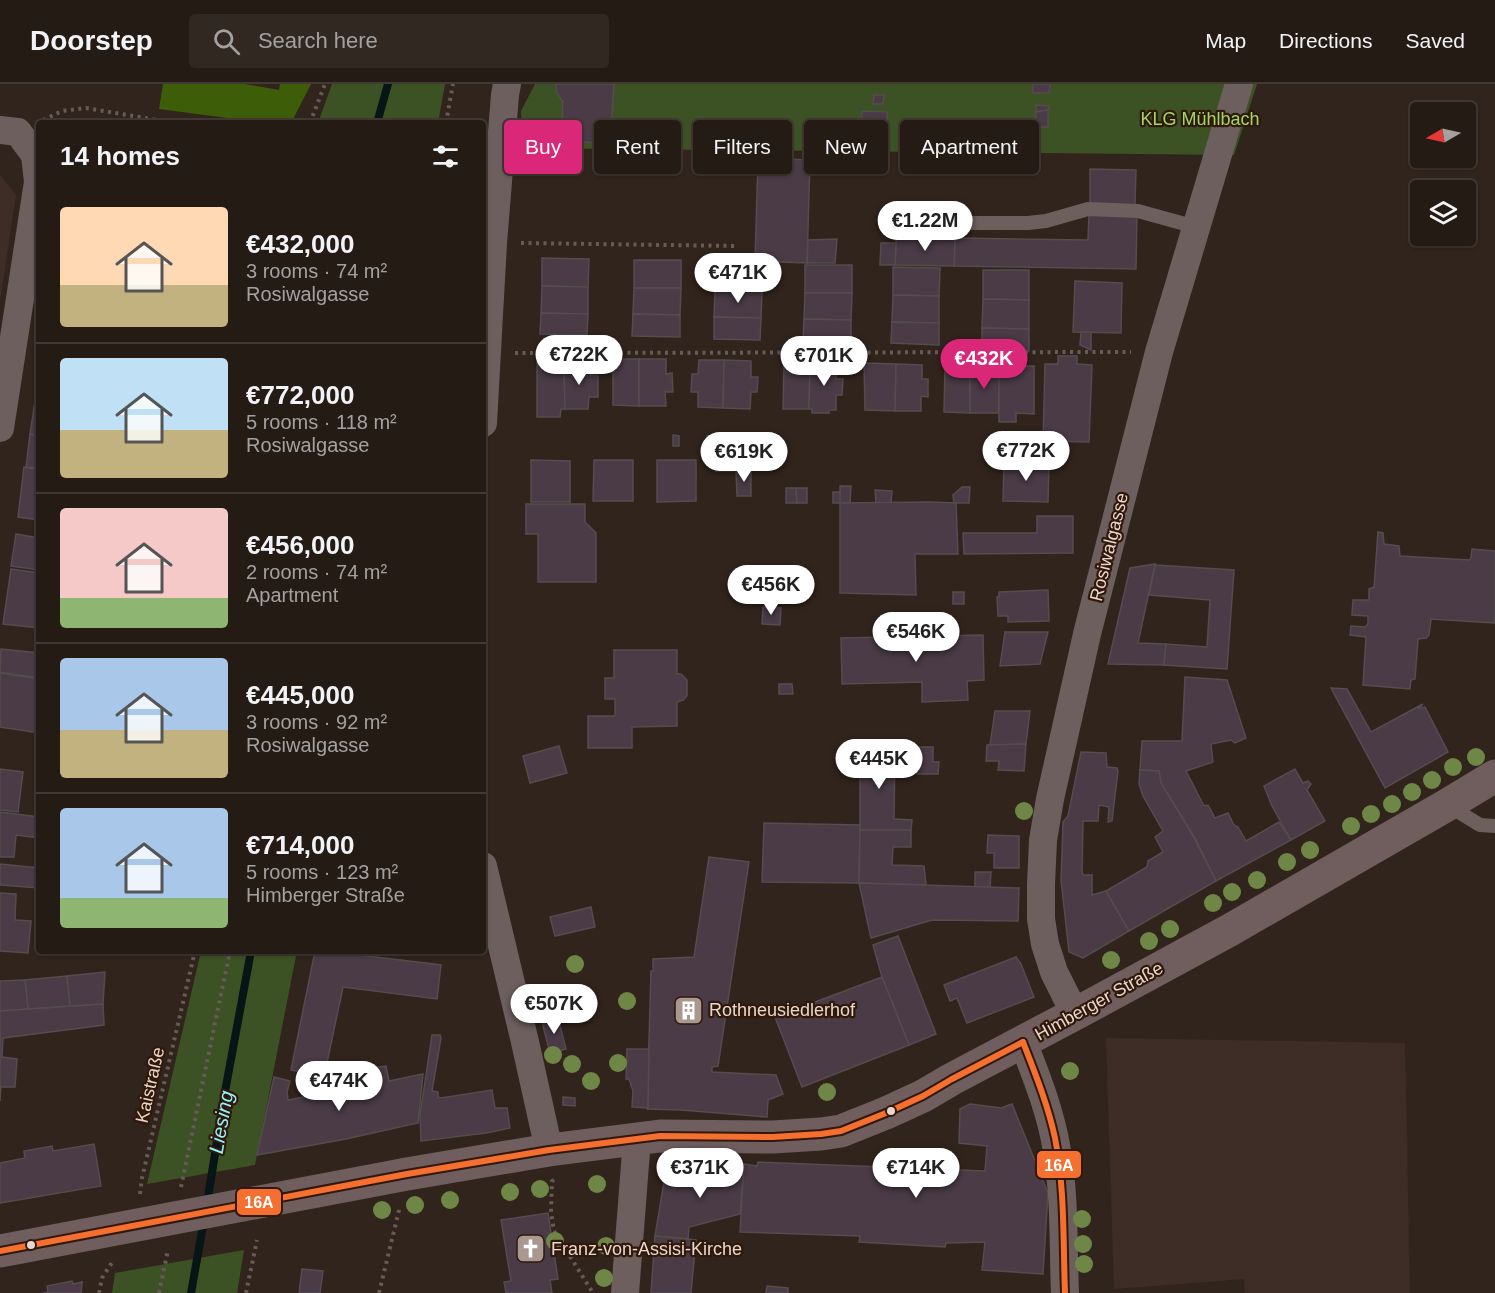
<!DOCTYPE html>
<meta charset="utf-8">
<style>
:root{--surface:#251b15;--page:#312822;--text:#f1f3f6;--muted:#a3a1a0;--line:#423934;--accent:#db2777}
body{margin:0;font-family:Arial,sans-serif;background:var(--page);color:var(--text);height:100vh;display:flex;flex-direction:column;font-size:22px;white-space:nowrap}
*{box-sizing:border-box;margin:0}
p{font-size:20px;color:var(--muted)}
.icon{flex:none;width:33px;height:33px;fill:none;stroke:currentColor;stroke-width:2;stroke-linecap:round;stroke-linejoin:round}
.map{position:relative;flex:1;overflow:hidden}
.panel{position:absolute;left:36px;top:36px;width:450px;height:834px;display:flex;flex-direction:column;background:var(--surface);border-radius:6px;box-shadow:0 2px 4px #0004,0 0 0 2px var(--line)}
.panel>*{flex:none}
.guide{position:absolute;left:504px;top:36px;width:570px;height:54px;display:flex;gap:12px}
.needle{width:39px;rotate:261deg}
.tools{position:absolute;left:1410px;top:18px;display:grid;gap:12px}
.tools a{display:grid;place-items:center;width:66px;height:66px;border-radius:6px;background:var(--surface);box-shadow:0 2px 4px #0004,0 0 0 2px var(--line);font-size:30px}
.price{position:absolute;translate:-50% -51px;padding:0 14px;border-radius:21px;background:#fff;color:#222;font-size:20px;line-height:39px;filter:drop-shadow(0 2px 3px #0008)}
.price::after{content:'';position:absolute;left:50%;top:36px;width:18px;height:14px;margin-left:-9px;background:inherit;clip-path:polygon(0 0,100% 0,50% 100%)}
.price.active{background:var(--accent);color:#fff}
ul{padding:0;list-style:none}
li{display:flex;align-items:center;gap:18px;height:150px;padding:0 24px}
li+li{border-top:2px solid var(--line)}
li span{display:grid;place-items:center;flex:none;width:168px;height:120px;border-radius:6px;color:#555}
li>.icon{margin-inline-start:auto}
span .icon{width:72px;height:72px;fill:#fffc;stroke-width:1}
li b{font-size:26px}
h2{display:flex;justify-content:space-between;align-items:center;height:72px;padding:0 24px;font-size:26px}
.tag{padding:0 21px;border-radius:6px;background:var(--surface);box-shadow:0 2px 4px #0004,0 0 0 2px var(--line);font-size:21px;line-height:54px}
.tag.active{background:var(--accent);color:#fff}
header{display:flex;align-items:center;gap:36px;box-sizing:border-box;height:84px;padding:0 30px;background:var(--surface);border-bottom:2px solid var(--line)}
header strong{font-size:28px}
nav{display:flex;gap:33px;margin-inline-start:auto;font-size:21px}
.search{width:420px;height:54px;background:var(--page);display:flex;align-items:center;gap:15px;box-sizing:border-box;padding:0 21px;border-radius:6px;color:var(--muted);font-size:22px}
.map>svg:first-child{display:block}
.education{fill:#3e2d26}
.green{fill:#3d5224}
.forest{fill:#3e5d09}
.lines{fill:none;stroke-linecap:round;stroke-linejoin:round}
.stream{stroke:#071517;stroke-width:8}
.building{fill:#4a3b46;stroke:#554c4d;stroke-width:1.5}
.path{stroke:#675b58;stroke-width:4;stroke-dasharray:3 4.5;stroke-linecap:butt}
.service{stroke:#6c5f5d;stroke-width:14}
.minor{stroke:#6c5f5d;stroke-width:28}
.primary{stroke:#6f5e5d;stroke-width:33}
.bus-1-casing{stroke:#30180a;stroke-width:10}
.bus-1{stroke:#f46f30;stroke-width:6}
.tree{fill:#6e8746}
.bus-dot{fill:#e8d7ce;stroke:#30180a;stroke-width:2}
.labels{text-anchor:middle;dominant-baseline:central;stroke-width:4.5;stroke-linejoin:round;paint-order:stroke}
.park-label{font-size:18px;fill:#a0d868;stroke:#30180a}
.street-label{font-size:18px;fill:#e8d7ce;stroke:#30180a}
.poi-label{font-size:18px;fill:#e8d7ce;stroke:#30180a;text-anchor:start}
.water-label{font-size:20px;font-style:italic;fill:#92f2fe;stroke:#30180a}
.line-badge{stroke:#30180a;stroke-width:2}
.badge-label{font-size:16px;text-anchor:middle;font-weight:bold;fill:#fff}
</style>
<header>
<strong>Doorstep</strong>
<div class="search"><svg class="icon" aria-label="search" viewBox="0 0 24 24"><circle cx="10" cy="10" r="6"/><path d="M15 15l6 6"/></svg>Search here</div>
<nav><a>Map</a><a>Directions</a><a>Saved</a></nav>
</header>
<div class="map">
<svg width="1495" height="1209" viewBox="0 0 1495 1209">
<rect width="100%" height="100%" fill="#31241c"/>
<!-- education -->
<g class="education">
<path d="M0 91 16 111 0 218Z"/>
<path d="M1106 954 1405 959 1410 1209H1245L1244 1195 1114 1205Z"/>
</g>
<!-- green -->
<g class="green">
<path d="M332 0H445L438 39H318Z"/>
<path d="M535 0H1257L1234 71 522 64 521 27Z"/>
<path d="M201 867H297L255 1081 147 1100Z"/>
<path d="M244 1166 237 1209H112L115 1189Z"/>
</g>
<!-- forest -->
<path class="forest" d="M163 0H245L279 6 280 0H311L291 39H266L159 25Z"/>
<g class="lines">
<!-- stream -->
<g class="stream">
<path d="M377 39 388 0"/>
<path d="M207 1120 224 1013 251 867"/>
<path d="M191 1209 204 1136"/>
</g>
</g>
<!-- building -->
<g class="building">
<path d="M558 0H614L611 42 629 44 627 61 568 57 569 41H562L563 18 557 9 556 1Z"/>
<path d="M1033 0H1050L1049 9H1033Z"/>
<path d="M874 11H884L883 20H873Z"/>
<path d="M1036 21 1049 22 1048 26 1036 28Z"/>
<path d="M1048 26V43H1035L1036 28Z"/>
<path d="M862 27 887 28V38H874V47H861Z"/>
<path d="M970 40 971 60 953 62 952 41Z"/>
<path d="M758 74 810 76 807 179 755 177Z"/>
<path d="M1090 85 1136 86 1135 121 1090 119Z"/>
<path d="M1089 131 1137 132 1136 185 954 182 955 154 1088 156Z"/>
<path d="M896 153 955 154 954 182 895 181Z"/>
<path d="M837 155 835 179H807L808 156Z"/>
<path d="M881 159H896L895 181H880Z"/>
<path d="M542 174 589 175 588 203 542 202Z"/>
<rect x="634" y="176" width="47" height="28"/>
<rect x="715" y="179" width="47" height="28"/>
<rect x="805" y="181" width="47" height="28"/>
<path d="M893 183 940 184 939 212 893 211Z"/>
<path d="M983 186H1029V216L983 215Z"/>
<path d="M1075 197 1122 199 1121 249 1073 248Z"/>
<path d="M542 202 588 203V230L541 229Z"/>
<path d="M634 204H681L680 231 633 230Z"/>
<path d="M715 207H762L761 234 714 233Z"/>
<path d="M805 209H852L851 236 804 235Z"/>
<path d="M893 211 939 212V239L892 238Z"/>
<path d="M983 215 1029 216V245L982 244Z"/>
<path d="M541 229 588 230 587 251 540 250Z"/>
<path d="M633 230 680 231V253L632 252Z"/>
<path d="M714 233 761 234 760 256 714 255Z"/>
<path d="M804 235 851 236V258L803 257Z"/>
<path d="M892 238 939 239V261L891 259Z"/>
<path d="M982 244 1029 245V267H982Z"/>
<path d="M1081 248H1091V266L1080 261Z"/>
<path d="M1058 272H1077V280L1092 281 1089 358 1043 357 1045 280H1058Z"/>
<path d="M613 275H639V322L613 321Z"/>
<path d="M639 275H666V290L672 289 673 308H665L666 322H639Z"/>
<path d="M699 276H724L723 324 698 323V308H691L692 290H698Z"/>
<path d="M724 276 751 277V293H758L757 308H751L750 325 723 324Z"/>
<path d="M784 278H810L809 325H783Z"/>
<path d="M810 278H836V295H843L842 311H836V326H829V329H812V325H809Z"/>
<path d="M537 279 564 280 565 325H561L560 333H537Z"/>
<path d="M864 279 896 280 895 327 865 326Z"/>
<path d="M564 280H592L591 291 598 292V313H589L588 325H565Z"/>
<path d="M896 280 922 281V295H928V313L921 312V327H895Z"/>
<path d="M945 282H970V329L944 328Z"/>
<rect x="970" y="282" width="29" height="47"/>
<path d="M999 282H1034V330L1016 329V338H999Z"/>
<path d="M38 298H39V351L30 350Z"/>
<path d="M30 350 39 352V384L26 383Z"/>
<path d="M673 351 679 352V362H673Z"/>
<path d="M707 352 722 353V365H707Z"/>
<path d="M715 366H734L733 387H715Z"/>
<path d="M531 376 570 377V418H531Z"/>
<path d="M594 376H633V417H593Z"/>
<path d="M657 376H696V417L657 418Z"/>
<path d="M1004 379 1049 380 1048 418 1003 417Z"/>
<path d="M24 383 39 386V436L18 433Z"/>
<path d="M751 386V412H737L736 387Z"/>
<path d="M840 402H851L850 419H840Z"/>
<path d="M962 403H970L969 419H954L953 411Z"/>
<path d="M786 404H796L797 419H786Z"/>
<path d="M796 404H807V419H797Z"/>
<path d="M875 406 892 407 891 419H876Z"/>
<rect x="833" y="408" width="7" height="11"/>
<path d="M929 418 956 419 958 470H915L916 511 840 509V419Z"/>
<path d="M526 420H585V438L596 449V498H538V450H526Z"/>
<path d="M1037 432H1073V469L964 470 963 449H1037Z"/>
<path d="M1378 448 1383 449 1384 460 1399 462 1400 472 1469 476 1471 474 1472 465 1495 467V539L1431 535 1429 551 1426 554 1418 555 1415 595 1411 596 1410 605 1363 601 1366 553 1350 551 1351 542 1365 543 1368 540V532L1352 531 1353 516H1369V505L1374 503Z"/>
<path d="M16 450 39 454V486L11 482Z"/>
<path d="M1155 480 1138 559 1166 560 1164 581 1108 580 1130 484Z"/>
<path d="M1155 481 1234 486 1227 585 1164 581 1166 560 1207 563 1210 516 1149 511Z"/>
<path d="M11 485 39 489V544L3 540Z"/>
<path d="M1048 506 1049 537 1008 538V532H998L997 513H999V508Z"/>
<rect x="953" y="508" width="11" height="12"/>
<path d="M763 523 781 524 780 541 762 540Z"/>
<path d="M1005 548H1048L1040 580 1000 582Z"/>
<path d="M983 551 984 596 967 597 968 616 922 618V598L842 600 841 554Z"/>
<path d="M1 565 39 569V594L0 588Z"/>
<path d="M614 566H677V590H681L687 596V612L683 616 677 618V642L632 643V664H588V632H615V615H605V594H614Z"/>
<path d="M0 589 39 595V649L0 643Z"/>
<path d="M1185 593 1227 596 1246 654 1235 659 1231 656 1211 660 1213 678 1186 687 1204 722 1208 721 1215 734 1228 729 1234 741 1238 743 1246 757 1279 738 1291 756 1216 797 1195 754 1161 699 1159 687 1140 686 1142 657H1182Z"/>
<path d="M779 600H792L793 610H779Z"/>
<path d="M1331 604 1347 605 1371 648 1423 620 1419 624 1425 623 1448 668 1385 704Z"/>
<path d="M995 627H1030L1026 660 990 661Z"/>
<path d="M1026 660 1024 687 998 686 999 677H986L987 661Z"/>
<path d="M895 661 894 735 912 736 911 746H860V662Z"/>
<path d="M559 662 567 689 530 699 523 672Z"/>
<path d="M912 663H933V678H939L938 690H917L916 679H912Z"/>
<path d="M1081 668 1106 669 1107 683 1117 684 1118 687 1112 737 1108 738 1109 723 1099 721 1098 737H1083L1082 789 1084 791H1092V811L1106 807 1129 847 1083 874 1069 868 1061 796 1063 738 1068 732Z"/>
<path d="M0 685 23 688 18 728 0 726Z"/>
<path d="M1295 685 1303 699 1308 697 1311 700 1307 706 1325 737 1291 756 1272 722 1264 702Z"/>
<path d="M1140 686 1159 687 1161 699 1192 750 1216 797 1129 847 1106 807 1147 783 1148 777 1163 768 1155 753 1163 747 1143 712 1139 700Z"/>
<path d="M0 728 39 733V754L16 751 14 773H0Z"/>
<path d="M764 739 860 741 859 799 762 798Z"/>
<path d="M860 746H911V763H893L892 781 924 782 926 801 859 799Z"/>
<path d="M988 751 1019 752V784H994V769H987Z"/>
<path d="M709 773 749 778 718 982 712 983V988L776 991 783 1010 768 1016 767 1033 681 1026 647 1025 651 887H653V875L694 873Z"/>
<path d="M0 780 39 784V804L0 801Z"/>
<path d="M975 788H991L990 803H975Z"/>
<path d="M859 799 1019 804 1018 837 932 836 871 854Z"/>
<path d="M0 809 16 810 15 836 31 837 28 869 0 867Z"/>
<path d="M591 823 595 843 555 852 550 833Z"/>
<path d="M898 852 936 950 909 961 882 893 873 861Z"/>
<path d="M315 867H326L441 881 437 915 343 903 324 993 291 986Z"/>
<path d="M1016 873 1021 880 1034 913 967 939 957 914 950 917 944 901Z"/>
<path d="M105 888 103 920 70 922 67 892Z"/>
<path d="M67 892 70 922 28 925 25 896Z"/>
<path d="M882 893 909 961 802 1003 775 933Z"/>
<path d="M25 896 28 925 0 927V897Z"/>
<path d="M103 920 104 941 3 954 2 973 17 975 15 1003H1L0 1017V927Z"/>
<path d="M558 934 566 965 550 969 542 938Z"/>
<path d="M432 951H440L441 954 432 1007 438 1008V1013L441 1014 492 1006 495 1024H507L510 1044 486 1049 421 1057 420 1031Z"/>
<path d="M627 965H649L648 1024 632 1023 633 1007 629 995H626Z"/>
<path d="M386 982 389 997 423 990 418 1039 346 1055 257 1071 274 993 290 997 287 1008 288 1016 373 999V984Z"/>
<path d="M563 1013 575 1014V1022L563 1021Z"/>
<path d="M970 1020 1001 1024 1012 1020 1048 1109 1043 1190 982 1186 985 1158 946 1159 945 1163 859 1158 860 1152 740 1148 744 1080 757 1082 758 1078 985 1087 987 1062 959 1059 960 1025Z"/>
<path d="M94 1060 101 1102 0 1119V1079L25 1074 24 1067 52 1062 53 1067Z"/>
<path d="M731 1079 744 1080 740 1130 689 1143 688 1155 655 1152 664 1098 669 1095Z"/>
<path d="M548 1129 558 1195 550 1196 552 1209H506L504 1198 511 1197 501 1136Z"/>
<path d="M655 1152 696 1156 691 1209H651Z"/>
<path d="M302 1185 323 1187 320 1209H299Z"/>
<path d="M72 1197 73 1200 82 1198 81 1209H43L48 1208 47 1202Z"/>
<path d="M767 1202 788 1204V1209H766Z"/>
</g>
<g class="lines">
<!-- path -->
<g class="path">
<path d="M43 36 62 27 86 24 174 39"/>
<path d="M310 39 325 0"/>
<path d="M446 39 453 0"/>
<path d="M521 159 737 162"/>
<path d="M515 269 1131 268"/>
<path d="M554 1096 552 1097 551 1128 554 1147 593 1209"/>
<path d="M181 1103 230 867"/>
<path d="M140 1110 142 1094 195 867"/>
<path d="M99 1209 102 1194 113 1177"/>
<path d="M159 1209 168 1166"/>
<path d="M246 1209 257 1156"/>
<path d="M379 1209 400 1122"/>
</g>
<!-- service -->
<g class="service">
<path d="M901 139H1028L1046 137 1088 125 1138 127 1196 143"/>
<path d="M1449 722 1480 741 1495 742"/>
</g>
<!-- minor -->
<g class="minor">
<path d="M0 46 18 48 35 71 38 98 0 344"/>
<path d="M483 339 493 159 505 11 507 0"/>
<path d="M483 782 525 958 549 1066"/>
<path d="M1075 930 1054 888 1045 860 1041 835V800L1043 756 1050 715 1087 550 1159 268 1239 0"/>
<path d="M1023 958C1037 994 1051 1029 1057 1067 1065 1114 1063 1162 1065 1209"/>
<path d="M625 1209 637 1055"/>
</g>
<!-- primary -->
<path class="primary" d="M0 1167 407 1090 549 1066 660 1052 773 1053 821 1050 841 1047 886 1029 923 1012 952 995 1075 930 1230 846 1447 721 1495 692"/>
<defs>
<g id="bus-1">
<path d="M1023 958C1035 989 1048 1021 1055 1054 1065 1105 1063 1157 1065 1209"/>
<path d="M0 1167 407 1090 549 1066 660 1052 773 1053 821 1050 841 1047 886 1029 923 1012 952 995 1023 958"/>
</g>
</defs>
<!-- bus-1 casing -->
<use href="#bus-1" class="bus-1-casing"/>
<!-- bus-1 -->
<use href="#bus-1" class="bus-1"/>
</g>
<!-- trees -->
<g class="tree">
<circle cx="1476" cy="673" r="9"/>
<circle cx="1453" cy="683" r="9"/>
<circle cx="1432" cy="696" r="9"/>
<circle cx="1412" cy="708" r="9"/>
<circle cx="1392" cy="720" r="9"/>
<circle cx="1024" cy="727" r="9"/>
<circle cx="1371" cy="730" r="9"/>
<circle cx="1351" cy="742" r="9"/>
<circle cx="1310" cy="766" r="9"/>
<circle cx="1287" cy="778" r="9"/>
<circle cx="1257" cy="796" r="9"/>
<circle cx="1232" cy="808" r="9"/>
<circle cx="1213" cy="819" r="9"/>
<circle cx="1170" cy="845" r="9"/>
<circle cx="1149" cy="857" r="9"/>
<circle cx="1111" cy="876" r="9"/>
<circle cx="575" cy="880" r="9"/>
<circle cx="627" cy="917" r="9"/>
<circle cx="542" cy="929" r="9"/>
<circle cx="553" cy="971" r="9"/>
<circle cx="618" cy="979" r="9"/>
<circle cx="572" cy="980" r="9"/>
<circle cx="1070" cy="987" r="9"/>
<circle cx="591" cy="997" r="9"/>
<circle cx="827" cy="1008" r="9"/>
<circle cx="597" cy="1100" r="9"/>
<circle cx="540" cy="1105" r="9"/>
<circle cx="510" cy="1108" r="9"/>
<circle cx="450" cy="1116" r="9"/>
<circle cx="415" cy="1121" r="9"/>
<circle cx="382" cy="1126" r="9"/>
<circle cx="1082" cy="1135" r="9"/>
<circle cx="555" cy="1157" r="9"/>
<circle cx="1083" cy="1160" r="9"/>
<circle cx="606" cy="1162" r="9"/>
<circle cx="1084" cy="1180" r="9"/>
<circle cx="604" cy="1194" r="9"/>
</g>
<!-- icons -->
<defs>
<symbol id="building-square" viewBox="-11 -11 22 22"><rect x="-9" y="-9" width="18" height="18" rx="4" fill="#a89890" stroke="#30180a"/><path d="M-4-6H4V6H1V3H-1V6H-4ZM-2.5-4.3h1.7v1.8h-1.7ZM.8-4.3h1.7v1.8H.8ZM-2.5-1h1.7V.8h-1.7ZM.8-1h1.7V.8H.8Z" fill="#fff"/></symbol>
<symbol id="church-square" viewBox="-11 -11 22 22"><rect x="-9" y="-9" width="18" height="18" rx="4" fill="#a89890" stroke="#30180a"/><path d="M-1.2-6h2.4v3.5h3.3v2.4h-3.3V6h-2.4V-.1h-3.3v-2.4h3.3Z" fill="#fff"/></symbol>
</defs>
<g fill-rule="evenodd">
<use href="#building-square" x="672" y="910" width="33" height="33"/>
<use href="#church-square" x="514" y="1148" width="33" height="33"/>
</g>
<!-- markers -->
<g class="bus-dot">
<circle cx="891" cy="1027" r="5"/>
<circle cx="31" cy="1161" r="5"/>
</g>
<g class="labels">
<!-- park labels -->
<g class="park-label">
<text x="1200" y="35">KLG Mühlbach</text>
</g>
<!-- street labels -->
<g class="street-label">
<text transform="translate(1109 463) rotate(-76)">Rosiwalgasse</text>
<text transform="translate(1099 917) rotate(-29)">Himberger Straße</text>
<text transform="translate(150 1001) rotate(-77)">Kaistraße</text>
</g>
<!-- poi labels -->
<g class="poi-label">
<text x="709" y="926">Rothneusiedlerhof</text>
<text x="551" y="1165">Franz-von-Assisi-Kirche</text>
</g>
<!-- water labels -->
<g class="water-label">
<text transform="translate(221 1038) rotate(-80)">Liesing</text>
</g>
</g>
<g class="line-badge">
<rect x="1036" y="1066" width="46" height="29" rx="6" fill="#f46f30"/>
<rect x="236" y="1104" width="46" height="28" rx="6" fill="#f46f30"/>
</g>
<g class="badge-label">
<text x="1059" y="1087">16A</text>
<text x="259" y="1124">16A</text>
</g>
</svg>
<div class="tools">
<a><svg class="needle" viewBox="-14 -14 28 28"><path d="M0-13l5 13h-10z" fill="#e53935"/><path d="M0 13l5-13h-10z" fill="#a3a1a0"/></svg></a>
<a><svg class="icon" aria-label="layers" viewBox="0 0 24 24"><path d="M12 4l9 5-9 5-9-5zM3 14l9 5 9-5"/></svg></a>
</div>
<b class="price" style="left:925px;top:168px">€1.22M</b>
<b class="price" style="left:738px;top:220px">€471K</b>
<b class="price" style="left:579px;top:302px">€722K</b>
<b class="price" style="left:824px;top:303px">€701K</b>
<b class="price active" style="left:984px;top:306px">€432K</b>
<b class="price" style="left:1026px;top:398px">€772K</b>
<b class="price" style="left:744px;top:399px">€619K</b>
<b class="price" style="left:771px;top:532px">€456K</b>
<b class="price" style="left:916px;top:579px">€546K</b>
<b class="price" style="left:879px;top:706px">€445K</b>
<b class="price" style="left:554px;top:951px">€507K</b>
<b class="price" style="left:339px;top:1028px">€474K</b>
<b class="price" style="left:700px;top:1115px">€371K</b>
<b class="price" style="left:916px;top:1115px">€714K</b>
<div class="guide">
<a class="tag active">Buy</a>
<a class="tag">Rent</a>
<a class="tag">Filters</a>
<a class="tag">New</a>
<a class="tag">Apartment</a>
</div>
<section class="panel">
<h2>14 homes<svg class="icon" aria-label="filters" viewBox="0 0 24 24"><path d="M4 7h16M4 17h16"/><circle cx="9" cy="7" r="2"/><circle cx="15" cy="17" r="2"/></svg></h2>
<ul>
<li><span style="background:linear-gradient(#ffd9b3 65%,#c2b280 0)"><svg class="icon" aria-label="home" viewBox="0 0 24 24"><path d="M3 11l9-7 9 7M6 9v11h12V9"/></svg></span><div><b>€432,000</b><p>3 rooms · 74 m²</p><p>Rosiwalgasse</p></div></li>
<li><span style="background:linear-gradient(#bfe0f5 60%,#c2b280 0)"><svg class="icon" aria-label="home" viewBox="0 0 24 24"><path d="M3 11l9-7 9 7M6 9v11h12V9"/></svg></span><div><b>€772,000</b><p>5 rooms · 118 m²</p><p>Rosiwalgasse</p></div></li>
<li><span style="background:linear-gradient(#f6c9c9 75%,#8fb573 0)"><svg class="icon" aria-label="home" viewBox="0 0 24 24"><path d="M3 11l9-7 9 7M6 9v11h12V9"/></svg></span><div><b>€456,000</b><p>2 rooms · 74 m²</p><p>Apartment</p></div></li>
<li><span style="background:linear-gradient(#a9c7e8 60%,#c2b280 0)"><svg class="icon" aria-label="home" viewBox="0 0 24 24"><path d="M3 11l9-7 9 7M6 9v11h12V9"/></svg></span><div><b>€445,000</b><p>3 rooms · 92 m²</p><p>Rosiwalgasse</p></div></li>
<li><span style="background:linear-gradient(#a9c7e8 75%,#8fb573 0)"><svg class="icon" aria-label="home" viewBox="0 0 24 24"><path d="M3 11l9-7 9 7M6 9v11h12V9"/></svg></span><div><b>€714,000</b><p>5 rooms · 123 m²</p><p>Himberger Straße</p></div></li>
</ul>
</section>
</div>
